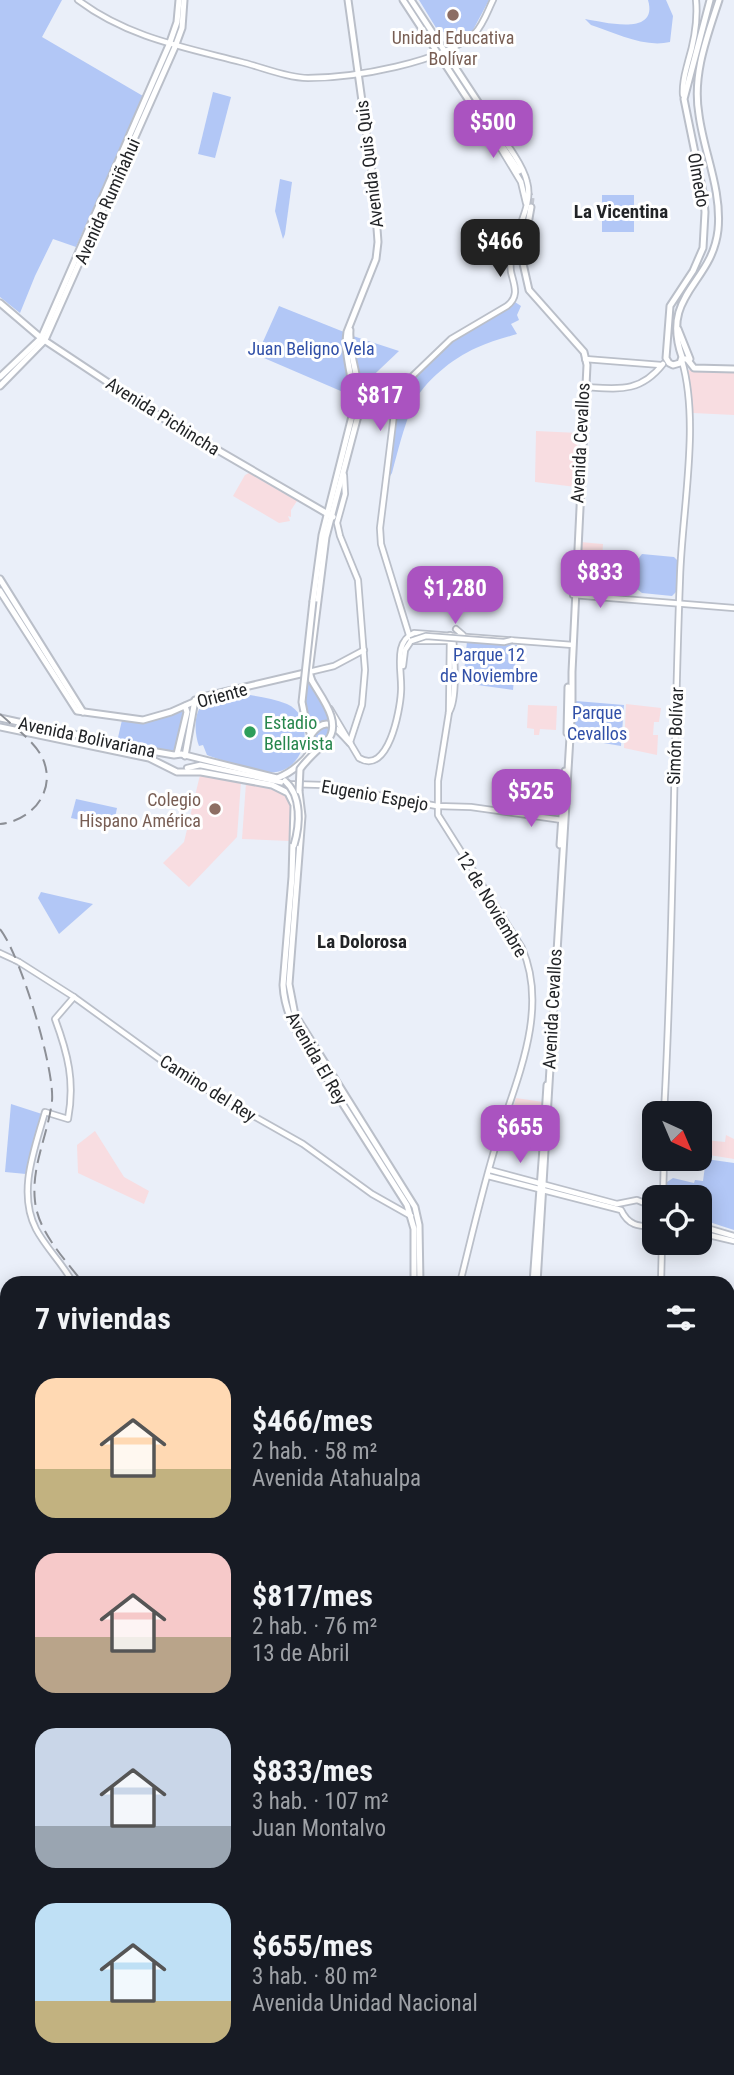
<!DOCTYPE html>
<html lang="es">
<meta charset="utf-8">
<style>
:root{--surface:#171b24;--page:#242831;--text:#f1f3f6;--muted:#9ea1a6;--accent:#aa53c0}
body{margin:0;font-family:"Roboto Condensed",sans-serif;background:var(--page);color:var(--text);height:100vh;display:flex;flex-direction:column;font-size:26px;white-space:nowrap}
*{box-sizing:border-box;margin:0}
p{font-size:23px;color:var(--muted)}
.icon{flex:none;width:38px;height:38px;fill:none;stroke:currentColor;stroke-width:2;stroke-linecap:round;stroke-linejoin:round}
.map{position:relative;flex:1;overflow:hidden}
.panel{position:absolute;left:0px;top:1276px;width:735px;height:800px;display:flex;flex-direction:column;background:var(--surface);border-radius:21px 21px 0 0;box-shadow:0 4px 18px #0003}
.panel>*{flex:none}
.needle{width:46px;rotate:136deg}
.tools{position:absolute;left:642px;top:1101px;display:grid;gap:14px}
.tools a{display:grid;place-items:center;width:70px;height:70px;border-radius:14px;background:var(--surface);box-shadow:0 4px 18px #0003;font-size:35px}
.price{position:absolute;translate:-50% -60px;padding:0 16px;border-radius:14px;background:var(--accent);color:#fff;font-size:23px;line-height:46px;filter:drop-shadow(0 2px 4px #0008)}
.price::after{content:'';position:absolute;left:50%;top:42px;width:21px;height:16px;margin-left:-10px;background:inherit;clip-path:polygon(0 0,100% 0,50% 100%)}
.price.selected{background:#222;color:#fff}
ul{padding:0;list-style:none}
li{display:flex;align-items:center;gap:21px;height:175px;padding:0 35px}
li span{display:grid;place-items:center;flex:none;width:196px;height:140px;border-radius:21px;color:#555}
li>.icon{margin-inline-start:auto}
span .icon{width:84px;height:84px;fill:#fffc;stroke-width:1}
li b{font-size:30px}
h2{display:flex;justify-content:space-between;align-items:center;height:84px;padding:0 35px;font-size:30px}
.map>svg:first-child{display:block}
.education{fill:#f8dde1}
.green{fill:#b2c7f6}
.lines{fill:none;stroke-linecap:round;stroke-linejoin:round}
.river{stroke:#61a0e2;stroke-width:7}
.major-tunnel{stroke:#c2c6cf;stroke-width:5;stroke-dasharray:5 2.5;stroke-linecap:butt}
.minor-casing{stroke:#babfc9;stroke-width:8}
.major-casing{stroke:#babfc9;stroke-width:9}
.minor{stroke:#fff;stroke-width:4.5}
.major{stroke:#fff;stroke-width:5}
.rail{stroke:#8c8f96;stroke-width:2;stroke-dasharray:14 7;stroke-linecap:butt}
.minor-bridge-casing{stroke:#babfc9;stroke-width:8;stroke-linecap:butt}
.major-bridge-casing{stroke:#babfc9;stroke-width:9;stroke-linecap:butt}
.minor-bridge{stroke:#fff;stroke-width:4.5}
.major-bridge{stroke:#fff;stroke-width:5}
.education-dot{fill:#8d6e63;stroke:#fff;stroke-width:2.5}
.leisure-dot{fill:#2e9e5b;stroke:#fff;stroke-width:2.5}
.labels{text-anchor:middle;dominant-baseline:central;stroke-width:6;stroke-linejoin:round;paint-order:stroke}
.education-label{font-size:18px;fill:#785e54;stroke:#fff}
.street-label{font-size:18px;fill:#222427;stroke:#fff}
.park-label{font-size:18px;fill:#3150a8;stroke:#fff}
.leisure-label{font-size:18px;fill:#27864d;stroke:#fff;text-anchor:start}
.neighbourhood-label{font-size:19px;font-weight:bold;fill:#222427;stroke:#fff}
</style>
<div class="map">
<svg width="734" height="2075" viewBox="0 0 734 2075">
<rect width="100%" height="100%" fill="#eaeff9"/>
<!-- education -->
<g class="education">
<path d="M688 370 734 372V415L693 413Z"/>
<path d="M536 431 579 433 576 487 535 482Z"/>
<path d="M249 473 297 501 291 510V517L288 516 290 521 279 523 233 496 245 475Z"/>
<path d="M580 542 603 544 602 560 598 561V573H577Z"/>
<path d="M626 704 661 708 659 722H654L653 735H658L657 755 624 748Z"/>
<path d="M528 705 557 706 556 730 540 729 539 735H534V729L527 728Z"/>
<path d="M200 775 241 782 237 837 189 887 163 863 184 842Z"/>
<path d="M246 783 281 792 289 799 291 805 290 841 242 839Z"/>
<path d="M516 1098 543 1102 542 1143 505 1135Z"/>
<path d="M95 1131 124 1177 149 1191 144 1204 78 1173 77 1145Z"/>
<path d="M726 1135 734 1139V1159L703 1154 704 1140 725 1142Z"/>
</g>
<!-- green -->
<g class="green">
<path d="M0 0H62L42 37 143 96 76 247 53 239 35 276 20 313 0 297Z"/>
<path d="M419 0H489L473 30 454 42 448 33 438 31Z"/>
<path d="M648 0H666L673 16 670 42C644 48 616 33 591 25L585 19C604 22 659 37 648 0Z"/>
<path d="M213 92 231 97 215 158 198 154Z"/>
<path d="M280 179 292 182 285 234 283 239 275 211Z"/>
<rect x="602" y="195" width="32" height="37"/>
<path d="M515 302 521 306 517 315 519 320 511 324 517 334C504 338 489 342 476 348 453 358 423 382 413 405 404 426 398 450 392 473L388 479 399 397 403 388 449 344 501 313Z"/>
<path d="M279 306 344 332 343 346 350 395 257 355Z"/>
<path d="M353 336 399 351 360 388 352 343Z"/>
<path d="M642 554 674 557 679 562 677 591 672 596 642 593 637 589 638 559Z"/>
<path d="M467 641 517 645 513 690 463 683Z"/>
<path d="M309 679C329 719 344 724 306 758L314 743C306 717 301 705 309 679Z"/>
<path d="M238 693C254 696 272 698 287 704 316 717 307 768 276 772 261 774 223 761 207 755L203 745 199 746C193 730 193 701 215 697 224 695 230 696 238 693Z"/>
<path d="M576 701 624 705 621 746 574 738Z"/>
<path d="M182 709 183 713 174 753 117 742 122 720 143 723Z"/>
<path d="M76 799 117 808 113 827 71 818Z"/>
<path d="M41 892 93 904 59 934 38 898Z"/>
<path d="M11 1104 42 1114 26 1174 5 1172Z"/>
<path d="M706 1159 734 1163V1230L700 1219V1197H667V1182L673 1178 694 1183 695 1180 703 1181Z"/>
</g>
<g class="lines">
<!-- river -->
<g class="river">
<path d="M728 1754 734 1753"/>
<path d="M0 1818 7 1833"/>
</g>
<!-- major-tunnel -->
<path class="major-tunnel" d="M519 171 532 198 531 207"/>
<defs>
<g id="minor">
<path d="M78 0C127 37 183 47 241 62 262 67 287 78 308 78 353 78 442 63 475 33 483 25 488 10 493 0"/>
<path d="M683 95C682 82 685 74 688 62 694 42 698 20 696 0"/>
<path d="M495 139 521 182 526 203"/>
<path d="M585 359 661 365"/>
<path d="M585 387C619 389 640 393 663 364"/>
<path d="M344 475 345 494 337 523 340 536 358 580 365 670 362 705 350 742"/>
<path d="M573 595 734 608"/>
<path d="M456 629 463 635"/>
<path d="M450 635 449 712 438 781V815L522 948C549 1009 517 1078 498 1138 483 1186 472 1235 460 1283"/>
<path d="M450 641H413L409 635 381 544 380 528 396 398 400 388 451 339 507 306C520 296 514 285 511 272 506 239 535 211 527 182 522 160 497 132 484 113"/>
<path d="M403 666 405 650 411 641"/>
<path d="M310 674 309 672 334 666 364 650"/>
<path d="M330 709 359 758C388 776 400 711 401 692 402 678 398 663 401 649 403 641 407 636 414 633L573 645"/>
<path d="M449 712C458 699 454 653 453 636"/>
<path d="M187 768 200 765 290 784 323 785 437 806 471 807 562 820"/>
<path d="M0 953 15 960"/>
<path d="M19 962 74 997 183 1076 303 1144 372 1194 411 1216"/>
<path d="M664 1113C674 935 673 756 680 577 682 511 700 423 682 361"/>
<path d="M490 1170 617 1204 637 1200 654 1207"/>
<path d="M488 1176 621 1210C628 1225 638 1227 654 1226"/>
<path d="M663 1197 664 1158"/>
<path d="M700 1226 734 1236"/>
<path d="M700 1233 734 1241"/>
<path d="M73 1283C63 1264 46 1248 36 1229 17 1192 35 1148 45 1112L68 1119C75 1082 68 1054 55 1019L74 997"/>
<path d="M661 1283 662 1242"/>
<path d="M0 1361 7 1378"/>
<path d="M728 1488 734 1475"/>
<path d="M728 1503 734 1490"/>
<path d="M0 2029 7 2030"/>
<path d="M175 2068 187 2075"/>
<path d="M206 2075 310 2068"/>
</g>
<g id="major">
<path d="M403 0 473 107 486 122 519 171"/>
<path d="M411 0 480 105 484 116"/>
<path d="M710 0 684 99 703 192 705 212 703 248 693 271 670 306 666 358 669 363 673 365 680 363 682 357C660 294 712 284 718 230 722 190 704 153 699 115 692 75 707 37 719 0"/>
<path d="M531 207 522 259 529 290 584 352 587 365 572 672V704L537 1283"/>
<path d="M0 303 41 338 154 413 333 517"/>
<path d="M678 329 690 359"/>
<path d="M682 359H687L694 368 734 369"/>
<path d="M0 377 41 338 169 45 177 22 179 0"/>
<path d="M0 386 45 340 175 47 182 28 184 0"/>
<path d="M0 579 83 712"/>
<path d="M0 591 77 711 143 720 171 712 207 696 309 672"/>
<path d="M313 601 322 535 354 408C355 382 343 357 347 332L376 259 378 242 374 188 348 0"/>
<path d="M312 681 309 672 326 537 360 408C362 382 348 357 350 330"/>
<path d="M0 718 151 751 174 755 181 754 277 778C289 774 313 757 312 743 312 736 308 728 306 722"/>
<path d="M0 727 149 758 177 772H201L272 785 288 793 294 805 292 877 283 985C284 1003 290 1020 299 1035L407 1205 414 1229V1283"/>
<path d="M567 733 568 687"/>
<path d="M311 735C328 712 337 730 350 743"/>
<path d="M177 754 187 712 185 706"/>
<path d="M185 756 195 700"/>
<path d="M299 791 302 816 289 984 295 1015 415 1207 419 1225 420 1283"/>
<path d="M560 845 565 771"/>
<path d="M544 1131 547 1085"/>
<path d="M533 1283 543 1148"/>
<path d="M728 1328 734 1318"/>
<path d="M728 1339 734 1329"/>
<path d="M728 1633 734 1638"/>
<path d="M728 1882 734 1879"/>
<path d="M728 1887 734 1884"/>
<path d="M0 2053 7 2054"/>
<path d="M0 2058 7 2059"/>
<path d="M416 2075 425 2068"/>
<path d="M422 2075 431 2068"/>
</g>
</defs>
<!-- minor casing -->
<use href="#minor" class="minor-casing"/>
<!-- major casing -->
<use href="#major" class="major-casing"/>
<!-- minor -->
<use href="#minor" class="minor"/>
<!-- major -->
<use href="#major" class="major"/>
<!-- rail -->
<g class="rail">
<path d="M0 714C13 726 34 741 42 757 58 790 32 821 0 824"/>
<path d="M0 929C20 954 55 1069 52 1101 48 1135 31 1166 35 1201 38 1232 65 1259 83 1283"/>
<path d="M728 1653 734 1650"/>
<path d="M728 1873 734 1870"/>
<path d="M384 2075 397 2068"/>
</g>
<defs>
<g id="minor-bridge">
<path d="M411 641 426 636 504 642 512 640"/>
<path d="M15 960 19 962"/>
</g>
<g id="major-bridge">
<path d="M306 722 302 702 313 601"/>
<path d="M285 781C302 796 300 825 294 845"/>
<path d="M299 791 300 769C308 758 318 750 327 741 343 723 321 697 312 681"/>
</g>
</defs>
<!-- minor-bridge casing -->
<use href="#minor-bridge" class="minor-bridge-casing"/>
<!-- major-bridge casing -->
<use href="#major-bridge" class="major-bridge-casing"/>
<!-- minor-bridge -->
<use href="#minor-bridge" class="minor-bridge"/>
<!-- major-bridge -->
<use href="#major-bridge" class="major-bridge"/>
</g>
<!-- markers -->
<g class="education-dot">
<circle cx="453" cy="15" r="7"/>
<circle cx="215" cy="809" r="7"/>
</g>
<circle class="leisure-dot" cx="250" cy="732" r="7"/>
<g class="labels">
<!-- education labels -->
<g class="education-label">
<text x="453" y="37">Unidad Educativa<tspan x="453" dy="21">Bolívar</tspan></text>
<text x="201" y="799" text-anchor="end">Colegio<tspan x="201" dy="21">Hispano América</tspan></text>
</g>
<!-- street labels -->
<g class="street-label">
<text transform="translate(369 164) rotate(-97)">Avenida Quis Quis</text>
<text transform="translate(699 180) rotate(80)">Olmedo</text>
<text transform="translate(107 201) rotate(-66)">Avenida Rumiñahui</text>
<text transform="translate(163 416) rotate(32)">Avenida Pichincha</text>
<text transform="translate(580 443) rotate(-87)">Avenida Cevallos</text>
<text transform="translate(222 695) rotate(-15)">Oriente</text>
<text transform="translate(675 736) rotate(-88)">Simón Bolívar</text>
<text transform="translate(87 737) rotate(12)">Avenida Bolivariana</text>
<text transform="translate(375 795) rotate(10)">Eugenio Espejo</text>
<text transform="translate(492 904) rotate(59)">12 de Noviembre</text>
<text transform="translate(552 1009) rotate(-87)">Avenida Cevallos</text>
<text transform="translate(317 1058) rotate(60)">Avenida El Rey</text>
<text transform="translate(208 1088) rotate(32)">Camino del Rey</text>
</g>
<!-- park labels -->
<g class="park-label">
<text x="311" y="348">Juan Beligno Vela</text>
<text x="489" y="654">Parque 12<tspan x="489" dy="21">de Noviembre</tspan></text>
<text x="597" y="712">Parque<tspan x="597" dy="21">Cevallos</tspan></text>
</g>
<!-- leisure labels -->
<g class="leisure-label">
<text x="264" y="722">Estadio<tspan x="264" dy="21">Bellavista</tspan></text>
</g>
<!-- neighbourhood labels -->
<g class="neighbourhood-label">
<text x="621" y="211">La Vicentina</text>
<text x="362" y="941">La Dolorosa</text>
</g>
</g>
</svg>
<div class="tools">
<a><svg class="needle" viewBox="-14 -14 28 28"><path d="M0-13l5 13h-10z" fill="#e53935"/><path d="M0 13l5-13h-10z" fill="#9ea1a6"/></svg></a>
<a><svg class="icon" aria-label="locate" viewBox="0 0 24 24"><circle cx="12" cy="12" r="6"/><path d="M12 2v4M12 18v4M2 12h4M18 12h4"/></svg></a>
</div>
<b class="price" style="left:493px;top:160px">$500</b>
<b class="price selected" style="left:500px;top:279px">$466</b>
<b class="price" style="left:380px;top:433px">$817</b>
<b class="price" style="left:600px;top:610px">$833</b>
<b class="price" style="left:455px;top:626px">$1,280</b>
<b class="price" style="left:531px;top:829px">$525</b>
<b class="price" style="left:520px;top:1165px">$655</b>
<section class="panel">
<h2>7 viviendas<svg class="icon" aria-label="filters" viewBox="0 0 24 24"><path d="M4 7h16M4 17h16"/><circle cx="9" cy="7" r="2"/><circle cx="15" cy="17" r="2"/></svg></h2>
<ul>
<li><span style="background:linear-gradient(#ffd9b3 65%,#c2b280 0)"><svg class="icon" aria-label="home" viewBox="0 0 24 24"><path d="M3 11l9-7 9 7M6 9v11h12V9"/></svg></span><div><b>$466/mes</b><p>2 hab. · 58 m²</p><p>Avenida Atahualpa</p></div></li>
<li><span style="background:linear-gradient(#f6c9c9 60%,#b9a48a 0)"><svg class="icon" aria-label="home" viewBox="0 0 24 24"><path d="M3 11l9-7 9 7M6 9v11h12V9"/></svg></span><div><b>$817/mes</b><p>2 hab. · 76 m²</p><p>13 de Abril</p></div></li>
<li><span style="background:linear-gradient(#c9d6e8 70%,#9aa5b1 0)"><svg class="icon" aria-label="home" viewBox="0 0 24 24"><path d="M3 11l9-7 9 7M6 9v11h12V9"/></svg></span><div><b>$833/mes</b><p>3 hab. · 107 m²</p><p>Juan Montalvo</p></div></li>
<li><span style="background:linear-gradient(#bfe0f5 70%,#c2b280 0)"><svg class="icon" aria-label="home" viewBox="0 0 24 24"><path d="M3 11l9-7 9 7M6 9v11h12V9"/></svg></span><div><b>$655/mes</b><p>3 hab. · 80 m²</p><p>Avenida Unidad Nacional</p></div></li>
</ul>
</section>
</div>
